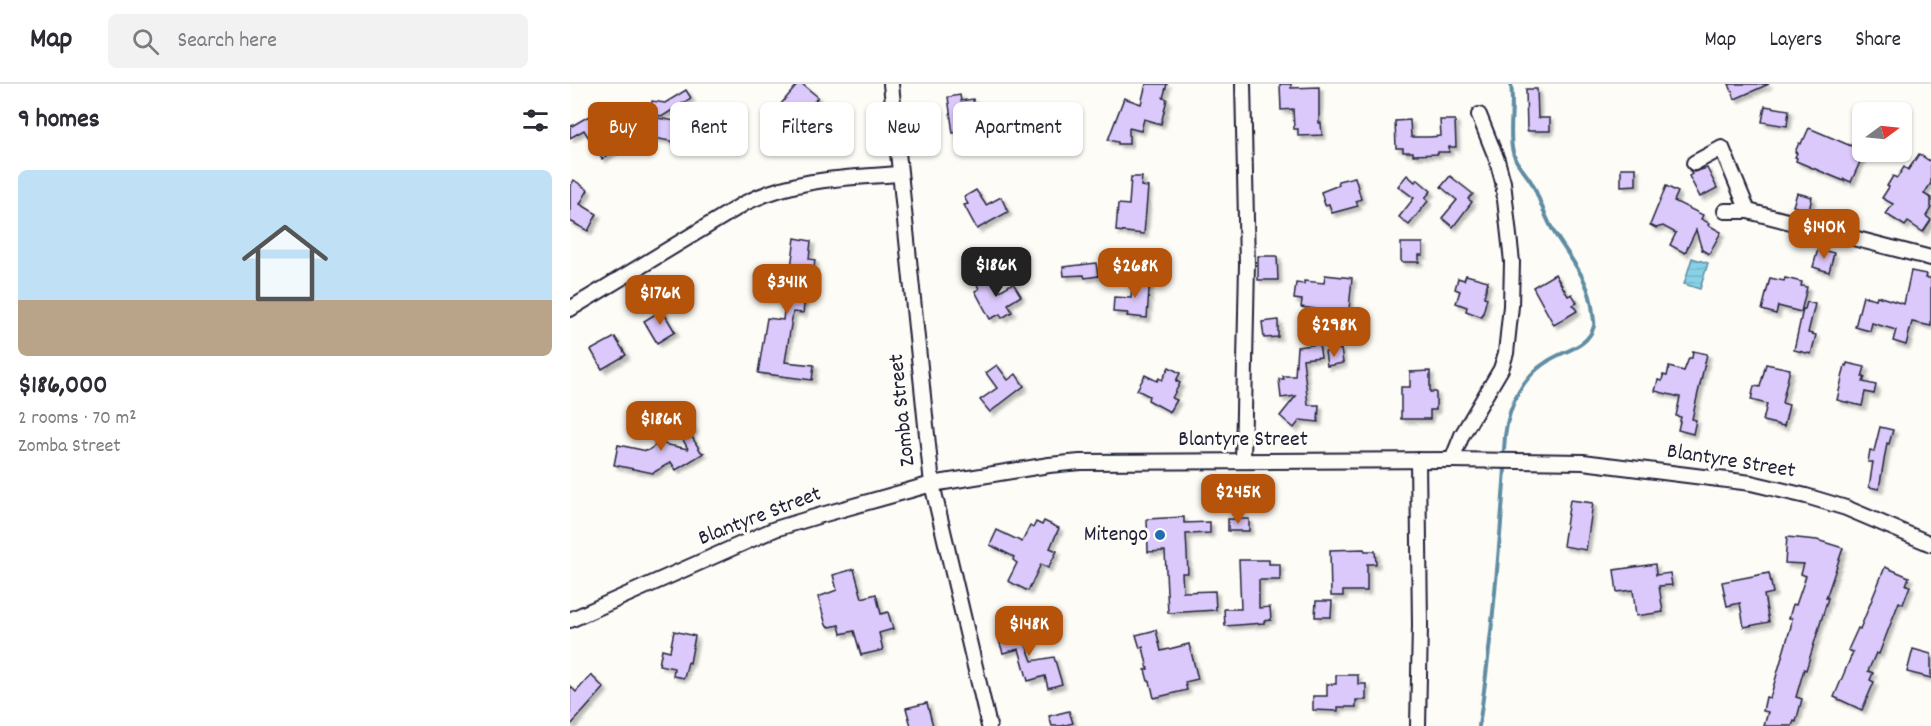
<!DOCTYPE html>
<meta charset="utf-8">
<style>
:root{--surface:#fff;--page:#f2f2f3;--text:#2b2b33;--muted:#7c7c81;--line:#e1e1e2;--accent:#b45309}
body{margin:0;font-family:Dekko,sans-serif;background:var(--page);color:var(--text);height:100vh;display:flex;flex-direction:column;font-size:22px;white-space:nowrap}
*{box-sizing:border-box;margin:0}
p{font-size:20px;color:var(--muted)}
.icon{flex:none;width:33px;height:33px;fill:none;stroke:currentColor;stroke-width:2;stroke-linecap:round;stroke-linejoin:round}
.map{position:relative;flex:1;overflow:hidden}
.details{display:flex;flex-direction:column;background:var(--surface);width:570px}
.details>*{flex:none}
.guide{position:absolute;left:18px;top:18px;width:570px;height:54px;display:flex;gap:12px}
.needle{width:39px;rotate:75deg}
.buttons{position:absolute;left:1282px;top:18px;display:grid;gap:12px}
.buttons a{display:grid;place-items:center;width:60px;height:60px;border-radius:9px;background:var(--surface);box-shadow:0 2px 4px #0004;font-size:30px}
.price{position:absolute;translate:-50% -51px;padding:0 14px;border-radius:12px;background:var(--accent);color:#fff;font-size:20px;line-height:39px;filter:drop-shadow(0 2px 3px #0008)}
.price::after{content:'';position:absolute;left:50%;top:36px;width:18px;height:14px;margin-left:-9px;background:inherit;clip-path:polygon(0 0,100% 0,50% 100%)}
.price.on{background:#222;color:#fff}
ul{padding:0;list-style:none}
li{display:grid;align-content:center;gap:12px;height:318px;padding:0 18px}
li span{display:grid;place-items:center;height:186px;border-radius:9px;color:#555}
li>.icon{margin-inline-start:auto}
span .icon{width:108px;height:108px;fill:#fffc;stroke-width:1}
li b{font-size:26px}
h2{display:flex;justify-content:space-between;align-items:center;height:72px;padding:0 18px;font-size:26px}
.pill{padding:0 21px;border-radius:9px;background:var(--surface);box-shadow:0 2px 4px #0004;font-size:21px;line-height:54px}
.pill.on{background:var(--accent);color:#fff}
header{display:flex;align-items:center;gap:36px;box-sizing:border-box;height:84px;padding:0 30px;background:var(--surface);border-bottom:2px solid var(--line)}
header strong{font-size:28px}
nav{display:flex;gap:33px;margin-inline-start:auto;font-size:21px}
.search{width:420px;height:54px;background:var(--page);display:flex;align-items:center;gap:15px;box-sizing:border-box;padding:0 21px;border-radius:9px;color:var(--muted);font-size:22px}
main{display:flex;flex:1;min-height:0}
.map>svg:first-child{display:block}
.water{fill:url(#water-rules);stroke:#5f8ca2;stroke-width:1.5}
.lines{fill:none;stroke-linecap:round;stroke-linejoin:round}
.stream{stroke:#5f8ca2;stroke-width:4}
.building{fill:#dcc9fb;stroke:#22223b;stroke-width:1.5;filter:url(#shadow)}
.street-casing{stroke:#22223b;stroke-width:18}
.street{stroke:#fdfcf7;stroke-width:14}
.poi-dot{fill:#1f6fb2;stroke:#fdfcf7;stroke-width:2}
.labels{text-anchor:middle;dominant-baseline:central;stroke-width:6;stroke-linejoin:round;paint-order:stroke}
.street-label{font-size:22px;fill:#22223b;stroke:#fdfcf7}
.poi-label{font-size:22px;fill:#22223b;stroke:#fdfcf7;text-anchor:end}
</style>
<header>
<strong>Map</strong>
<div class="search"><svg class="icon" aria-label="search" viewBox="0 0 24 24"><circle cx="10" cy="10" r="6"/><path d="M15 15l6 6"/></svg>Search here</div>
<nav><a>Map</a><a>Layers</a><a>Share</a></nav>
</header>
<main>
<section class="details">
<h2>9 homes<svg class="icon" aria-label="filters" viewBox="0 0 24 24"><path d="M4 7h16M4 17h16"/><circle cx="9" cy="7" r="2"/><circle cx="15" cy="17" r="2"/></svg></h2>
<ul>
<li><span style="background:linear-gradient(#bfe0f5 70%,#b9a48a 0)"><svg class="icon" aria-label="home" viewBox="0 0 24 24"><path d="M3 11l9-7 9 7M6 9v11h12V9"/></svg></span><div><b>$186,000</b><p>2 rooms · 70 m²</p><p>Zomba Street</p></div></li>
</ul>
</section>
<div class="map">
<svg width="1361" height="642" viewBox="0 0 1361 642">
<defs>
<pattern id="water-rules" width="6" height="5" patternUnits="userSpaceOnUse" patternTransform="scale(1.5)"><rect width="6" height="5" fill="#87d2e7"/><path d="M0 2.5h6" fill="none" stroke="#74b4c7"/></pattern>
<filter id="shadow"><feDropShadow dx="3.5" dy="3.5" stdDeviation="1.5" flood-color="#0004"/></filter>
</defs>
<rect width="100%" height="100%" fill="#fdfcf7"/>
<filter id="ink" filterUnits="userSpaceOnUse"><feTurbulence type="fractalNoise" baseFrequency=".0167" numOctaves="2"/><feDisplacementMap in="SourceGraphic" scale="12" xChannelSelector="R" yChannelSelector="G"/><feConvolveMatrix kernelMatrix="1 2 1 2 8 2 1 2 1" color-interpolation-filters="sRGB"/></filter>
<g filter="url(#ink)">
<!-- water -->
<path class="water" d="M1122 174 1138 179 1130 205 1114 200Z"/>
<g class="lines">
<!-- stream -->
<g class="stream">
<path d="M934 366C935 332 947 296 978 277 994 266 1018 264 1024 242 1025 239 1023 233 1023 229 1020 198 1005 181 989 156 977 140 972 121 964 103 957 88 944 80 942 64 939 43 944 21 941 0"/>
<path d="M909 642C922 557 929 471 935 385"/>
</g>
</g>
<!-- building -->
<g class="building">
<path d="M228 0H232L248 13 235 28 233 26 221 40 205 27Z"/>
<path d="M576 0H597L593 14 597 15 591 40 574 35 571 47 559 44V60H548V58L538 56 554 14 571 20Z"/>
<path d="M710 0H721V4L749 3V39H751L752 51 728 52V45H724L723 25 711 26Z"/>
<path d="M1159 0H1199L1165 15Z"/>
<path d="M956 5H967L968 34H980V47H957Z"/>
<path d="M116 6 121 14 93 32 79 30 82 17 95 19Z"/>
<path d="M390 11 391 17 403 15 409 52H406L407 64 390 67 387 48 383 49 378 13Z"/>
<path d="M1195 22 1219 26 1217 42 1192 38Z"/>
<path d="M453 27 456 52 442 53 439 29Z"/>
<path d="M19 32 43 67 32 75 14 46 0 54V43Z"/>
<path d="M87 34 125 40 121 61 84 54Z"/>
<path d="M840 36 841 53H859L871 52 870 36H885L886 63H879V68H868V70L843 71V68H833V64H826L825 37Z"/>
<path d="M1293 41 1294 69 1281 98 1274 95V97L1226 77 1227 74 1225 73 1227 69 1225 68 1229 59 1231 60 1233 55H1234L1239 44 1281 62 1283 57 1286 58Z"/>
<path d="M1349 70 1361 78V99L1354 110 1361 114V124L1356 132 1361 136 1353 148 1338 138 1335 142 1316 130 1323 120 1312 114 1319 103 1317 102 1323 92 1327 94 1334 83 1338 86Z"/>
<path d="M1051 84H1066V101L1051 102Z"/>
<path d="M1137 84 1147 104 1130 113 1119 92 1122 90 1120 87 1124 88Z"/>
<path d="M837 91 845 98 847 95 861 107 855 114 858 117 839 141 829 133 844 114 828 102Z"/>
<path d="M880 92 903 110 898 115 902 118 883 143 872 134 887 116 871 103Z"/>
<path d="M561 93H572L571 102 578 103 574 150 546 147 548 120 559 121Z"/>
<path d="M785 93 791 115 786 117 788 122 762 129 759 120 755 121 751 108 769 101 768 97Z"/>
<path d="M4 96 18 106 10 120 27 130 18 147 0 137V103Z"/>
<path d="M1096 102 1108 108 1104 117 1133 131 1131 135 1139 139 1138 141 1151 148 1139 170 1132 166 1126 146 1115 169 1100 161 1106 149 1093 142 1086 144 1080 141Z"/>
<path d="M406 106 416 121 431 113 438 128 407 145 394 121 398 120 394 113Z"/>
<path d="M1227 109 1242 113 1239 127 1223 122Z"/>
<path d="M225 154 241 157 239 175 245 176 241 206H236L233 229 223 228 215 278 244 281 242 296 188 289 197 234 213 236 215 217 186 212 189 194 219 198Z"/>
<path d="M831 159H853V171H849V178H831Z"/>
<path d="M1248 165 1264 169 1259 188 1243 183Z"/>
<path d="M688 172H707L708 196H688Z"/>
<path d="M526 179 528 192 515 194 514 191 494 192 493 183Z"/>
<path d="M1341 187 1356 190 1355 194H1361V242L1342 238 1336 261 1323 257 1326 246 1302 239 1300 247 1285 243 1293 212 1306 215 1307 212 1334 220Z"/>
<path d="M985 190 998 212 1002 210 1007 219 1003 221 1007 227 984 241 963 203Z"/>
<path d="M418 191 428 208 443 199 451 212 438 220 442 228 432 234 430 230 420 235 405 207 409 205 406 198Z"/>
<path d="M563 191 580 193 577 234 557 232 558 229 543 228 544 213 561 214Z"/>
<path d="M755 191 782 194 777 246 749 243 750 234 744 233 745 225 731 223 732 216 724 215 726 199 734 200V197L754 199Z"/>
<path d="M896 191 918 197 914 213 917 214 912 233 896 227 897 223 886 219 890 207 885 205 888 194 894 196Z"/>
<path d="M1200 194 1214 197 1215 194 1232 198 1231 202 1237 203 1231 228 1208 222 1206 230 1192 226Z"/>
<path d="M1237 218 1245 220 1238 249 1246 251 1241 270 1224 266 1233 225H1235Z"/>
<path d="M92 226 105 248 87 259 74 237Z"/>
<path d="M708 236V253L694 254 692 238Z"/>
<path d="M45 253 56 271 32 285 21 266Z"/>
<path d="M749 260 751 273 733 275 738 321H749L748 338 730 336 724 344 710 332 726 312 711 314 709 295H714L713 292H725L727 263Z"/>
<path d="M771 265 773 279 757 282 755 268Z"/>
<path d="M1123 267 1137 270 1122 335 1126 336 1123 350 1108 346 1111 333 1106 332 1110 313 1085 307 1088 296 1092 297 1093 291 1097 292 1099 283 1114 287 1119 274H1122Z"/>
<path d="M1277 279 1295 283 1292 293H1295L1293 298 1306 301 1304 310 1295 308 1292 322 1267 316 1275 281 1277 282Z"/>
<path d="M1196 280 1220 285 1212 319 1219 321 1214 342 1193 337 1197 320 1181 316 1184 302 1190 303Z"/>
<path d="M427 281 438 296 446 290 454 302 420 328 410 316 427 304 416 289Z"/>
<path d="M599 283 610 289 606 297 610 299 602 314 607 316 600 328 578 316 579 312 567 306 575 291 587 297 589 294 592 296Z"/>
<path d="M860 287V308H866V326H860V335H831V303H840V288Z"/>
<path d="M108 330 111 334 116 332 124 346 119 348 131 368 134 369 106 386 101 378 83 389 44 381 48 361 77 367 89 359 118 365 101 334Z"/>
<path d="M1310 343 1323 346 1319 360 1317 359 1309 405 1299 403 1303 378H1298L1300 366 1304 367Z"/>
<path d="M1000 416 1023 419 1016 466 993 462Z"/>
<path d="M614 433V439L640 438V449L616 450 618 489H612L613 508 645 507 646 526 598 529 595 467 578 468 577 435Z"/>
<rect x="658" y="435" width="21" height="12"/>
<path d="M474 437 489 444 480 464 487 467 478 484 471 480 458 507 438 497 447 479 443 476 444 473 420 461 427 446 452 458 460 442 463 444 466 438 472 441Z"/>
<path d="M1217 453 1247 456 1273 464 1256 514H1258L1236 586 1234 585 1226 613 1232 615 1226 638 1224 637 1222 642H1194L1198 628 1193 627 1196 613 1200 614 1221 542 1222 534H1219L1223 520 1226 521 1236 492 1231 490 1234 480 1215 479Z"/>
<path d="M794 465 795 467H805L806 480H797V507H773V512H761L760 466Z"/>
<path d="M669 476H699V480H710V496H689V524L700 523 701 536 694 537V539L655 542 654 525H671Z"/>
<path d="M1085 480 1086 491 1100 489 1102 501 1089 502 1093 528 1066 532 1063 506 1047 508 1044 486Z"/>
<path d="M1315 483 1339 493 1336 501 1340 502 1333 520 1329 518 1309 570 1306 569 1298 587 1303 589 1300 596 1304 598 1292 626 1264 613 1283 568 1278 566 1288 544 1290 545Z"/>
<path d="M284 485 292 514 306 510 311 530 318 528 323 545 309 549 313 566 291 571 284 547 271 550 269 541 260 543 256 541 248 513 267 506 263 491Z"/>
<path d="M1199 489 1203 509 1194 511 1199 538 1174 543 1170 519 1157 522 1152 498Z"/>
<path d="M746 517H762L761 533H745Z"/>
<path d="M448 539 462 577 484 573 492 600 478 604 475 592 458 597 449 565 433 569 428 553 432 552 430 546Z"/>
<path d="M586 546 591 567 619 560 628 595 615 598 617 606 584 614 580 597H578L575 586 578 585 573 563 570 564 566 551Z"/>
<path d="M104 547 125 552 120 579 118 578 114 594 103 592 104 584 89 581 92 565 100 567Z"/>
<path d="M1343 565 1361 570V594L1337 588Z"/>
<path d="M21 591 34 604 0 642V602L6 608Z"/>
<path d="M766 591H788V600H796V616H786V623H768V627L743 626V612H757V600H766Z"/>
<path d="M357 619 363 642H341L336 624Z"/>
<path d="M499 627 503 639 492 642H482L479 632Z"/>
</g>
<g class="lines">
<defs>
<g id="street">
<path d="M321 0 362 400 419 642"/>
<path d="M1124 79 1152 64 1178 127"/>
<path d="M1155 127H1178L1361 174"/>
<path d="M0 225 175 119C226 94 275 94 330 90"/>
<path d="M848 376 850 541 848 642"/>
<path d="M882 376 892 351 931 285 936 269 941 222 942 178 933 98 927 76 909 31"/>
<path d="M673 377 677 180 673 0"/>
<path d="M0 536 205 445 248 432 362 400 479 381 510 378 882 376 1013 378 1181 399 1236 412 1276 424 1361 460"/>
</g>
</defs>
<!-- street casing -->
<use href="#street" class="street-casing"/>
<!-- street -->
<use href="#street" class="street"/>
</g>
</g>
<!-- markers -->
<circle class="poi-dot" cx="590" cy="451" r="6"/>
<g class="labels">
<!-- street labels -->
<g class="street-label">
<text transform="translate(333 326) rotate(-96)">Zomba Street</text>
<text x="673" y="356">Blantyre Street</text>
<text transform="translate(1161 378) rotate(9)">Blantyre Street</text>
<text transform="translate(190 433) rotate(-21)">Blantyre Street</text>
</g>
<!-- poi labels -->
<g class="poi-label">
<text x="578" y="451">Mitengo</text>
</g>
</g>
</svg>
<div class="buttons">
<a><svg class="needle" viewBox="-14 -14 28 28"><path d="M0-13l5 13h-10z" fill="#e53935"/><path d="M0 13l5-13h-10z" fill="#7c7c81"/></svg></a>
</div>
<b class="price" style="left:1254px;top:176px">$140K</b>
<b class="price on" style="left:426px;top:214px">$186K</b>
<b class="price" style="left:565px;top:215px">$268K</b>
<b class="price" style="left:217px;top:231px">$341K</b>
<b class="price" style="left:90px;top:242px">$176K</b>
<b class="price" style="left:764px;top:274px">$298K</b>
<b class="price" style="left:91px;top:368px">$186K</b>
<b class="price" style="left:668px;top:441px">$245K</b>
<b class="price" style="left:459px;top:573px">$148K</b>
<div class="guide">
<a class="pill on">Buy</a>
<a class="pill">Rent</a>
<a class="pill">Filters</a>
<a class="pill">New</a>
<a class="pill">Apartment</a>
</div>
</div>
</main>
